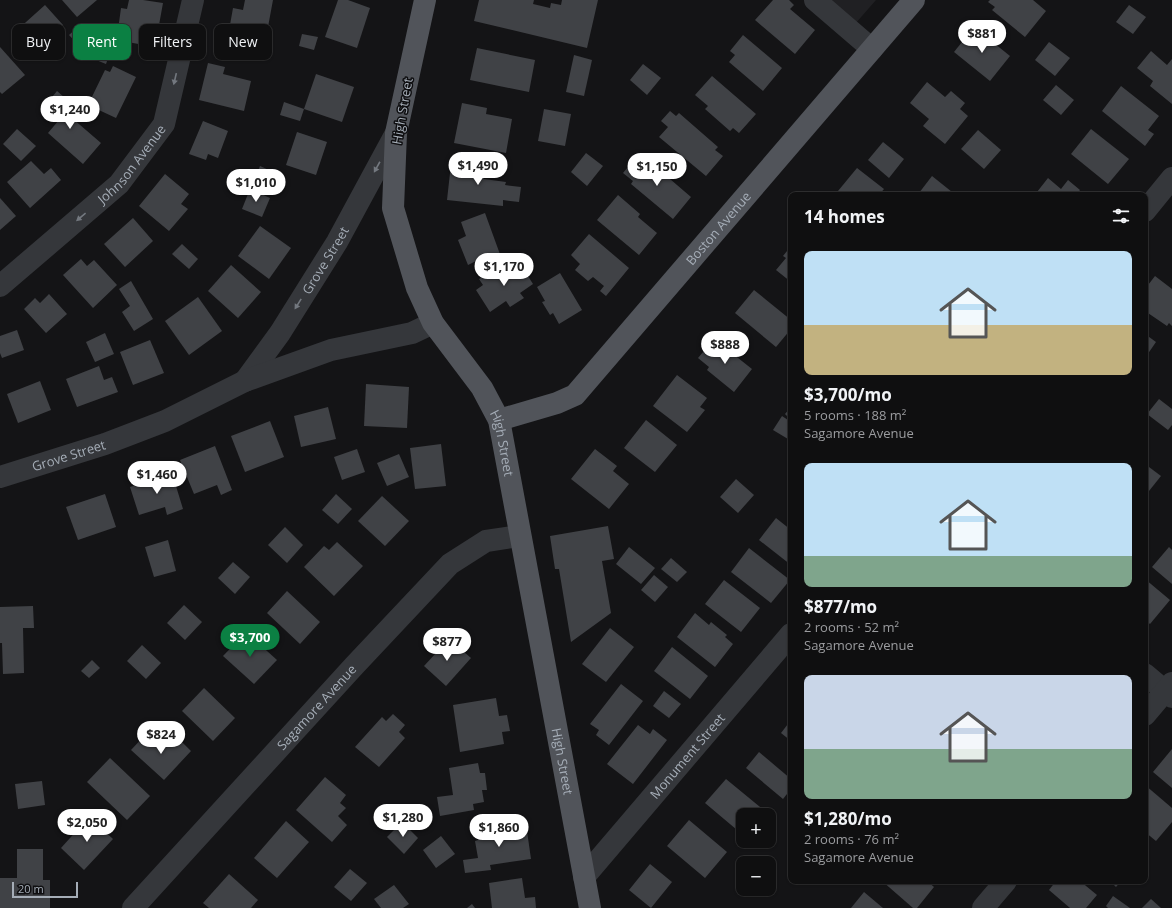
<!DOCTYPE html>
<meta charset="utf-8">
<style>
:root{--surface:#0f0f10;--page:#1d1d1e;--text:#f1f3f6;--muted:#9b9c9f;--line:#2f2f30;--accent:#0b8043}
body{margin:0;font-family:"Open Sans",sans-serif;background:var(--page);color:var(--text);height:100vh;display:flex;flex-direction:column;font-size:15px;white-space:nowrap}
*{box-sizing:border-box;margin:0}
p{font-size:13px;color:var(--muted)}
.icon{flex:none;width:22px;height:22px;fill:none;stroke:currentColor;stroke-width:2;stroke-linecap:round;stroke-linejoin:round}
.map{position:relative;flex:1;overflow:hidden}
.details{position:absolute;left:788px;top:192px;width:360px;height:692px;display:flex;flex-direction:column;background:var(--surface);border-radius:8px;box-shadow:0 1px 3px #0004,0 0 0 1px var(--line)}
.details>*{flex:none}
.guide{position:absolute;left:12px;top:24px;width:380px;height:36px;display:flex;gap:8px}
.tools{position:absolute;left:736px;top:808px;display:grid;gap:8px}
.tools a{display:grid;place-items:center;width:40px;height:40px;border-radius:8px;background:var(--surface);box-shadow:0 1px 3px #0004,0 0 0 1px var(--line);font-size:20px}
.scale{position:absolute;left:12px;bottom:10px;width:66px;box-sizing:border-box;padding-left:4px;border:2px solid #a5adb7;border-top:0;font-size:11px;line-height:14px;white-space:nowrap;color:#a5adb7;-webkit-text-stroke:3px #0f0f11;paint-order:stroke}
.price{position:absolute;translate:-50% -34px;padding:0 9px;border-radius:14px;background:#fff;color:#222;font-size:13px;line-height:26px;filter:drop-shadow(0 1px 2px #0008)}
.price::after{content:'';position:absolute;left:50%;top:24px;width:12px;height:9px;margin-left:-6px;background:inherit;clip-path:polygon(0 0,100% 0,50% 100%)}
.price.current{background:var(--accent);color:#fff}
ul{padding:0;list-style:none}
li{display:grid;align-content:center;gap:8px;height:212px;padding:0 16px}
li span{display:grid;place-items:center;height:124px;border-radius:8px;color:#555}
li>.icon{margin-inline-start:auto}
span .icon{width:72px;height:72px;fill:#fffc;stroke-width:1}
li b{font-size:17px}
h2{display:flex;justify-content:space-between;align-items:center;height:48px;padding:0 16px;font-size:17px}
.chip{padding:0 14px;border-radius:8px;background:var(--surface);box-shadow:0 1px 3px #0004,0 0 0 1px var(--line);font-size:14px;line-height:36px}
.chip.current{background:var(--accent);color:#fff}
.map>svg:first-child{display:block}
.built{fill:#202023}
.building{fill:#404246}
.lines{fill:none;stroke-linecap:round;stroke-linejoin:round}
.minor{stroke:#35373b;stroke-width:22}
.major{stroke:#51545a;stroke-width:22}
.oneway{fill:#73787f}
.labels{text-anchor:middle;dominant-baseline:central;stroke-width:3;stroke-linejoin:round;paint-order:stroke}
.street-label{font-size:13px;fill:#a5adb7;stroke:#0f0f11}
</style>
<div class="map">
<svg width="1172" height="908" viewBox="0 0 1172 908">
<rect width="100%" height="100%" fill="#141416"/>
<!-- built -->
<path class="built" d="M827 0H876L855 24Z"/>
<!-- building -->
<g class="building">
<path d="M62 0H97L77 17Z"/>
<path d="M129 0H143L163 3 155 47 122 41 123 31 118 30 121 8 127 9Z"/>
<path d="M245 0H273L265 43 228 36 233 8 243 10Z"/>
<path d="M338 0H348L370 8 357 48 325 37Z"/>
<path d="M479 0H534L533 4 550 8 551 3 561 5 562 0H598L587 48 474 21Z"/>
<path d="M773 0H789L794 5 790 9 815 30 795 54 755 20Z"/>
<path d="M990 0H1033L1046 11 1025 37 992 10 995 7 988 2Z"/>
<path d="M45 5 63 25 40 46 31 36 24 41 16 31Z"/>
<path d="M1129 5 1146 17 1133 34 1116 22Z"/>
<path d="M78 27 91 41 82 49 69 35Z"/>
<path d="M974 27 1010 56 990 81 954 52Z"/>
<path d="M302 34 318 37 314 50 299 46Z"/>
<path d="M743 35 782 68 763 91 729 62 735 55 730 51Z"/>
<path d="M1049 42 1070 58 1055 76 1035 60Z"/>
<path d="M96 44 111 50 106 64 91 58Z"/>
<path d="M0 47 25 75 2 94 0 92Z"/>
<path d="M477 48 535 60 529 92 470 80Z"/>
<path d="M1151 51 1167 65 1172 59V104L1150 86 1153 81 1137 68Z"/>
<path d="M574 55 592 60 584 96 566 92Z"/>
<path d="M208 63 225 67 223 74 251 81 244 111 199 100Z"/>
<path d="M643 64 661 78 647 95 630 80Z"/>
<path d="M113 66 136 77 116 118 88 105 105 70 110 72Z"/>
<path d="M316 74 354 87 342 122 304 109Z"/>
<path d="M712 76 756 114 739 133 733 128 730 131 705 109 708 106 695 95Z"/>
<path d="M927 82 945 97 951 91 965 103 960 109 968 116 945 144 923 126 929 119 910 103Z"/>
<path d="M1056 85 1074 100 1061 115 1043 100Z"/>
<path d="M1121 86 1159 116 1148 130 1154 134 1145 146 1102 111Z"/>
<path d="M57 91 72 104 65 112 101 143 83 164 48 133 59 120 44 107Z"/>
<path d="M284 102 304 109 300 121 280 115Z"/>
<path d="M462 103 487 108 486 114 512 119 506 153 454 143Z"/>
<path d="M544 109 571 114 565 146 538 141Z"/>
<path d="M670 111 676 116 679 113 718 147 715 150 723 156 706 176 659 137 668 127 661 121Z"/>
<path d="M203 121 228 131 218 158 208 154 206 160 189 154Z"/>
<path d="M17 129 36 146 21 161 3 144Z"/>
<path d="M1091 129 1129 159 1108 184 1071 154Z"/>
<path d="M978 130 1001 150 984 169 961 149Z"/>
<path d="M297 132 327 142 316 175 286 165Z"/>
<path d="M883 142 904 159 889 178 868 160Z"/>
<path d="M586 153 603 166 587 186 571 172Z"/>
<path d="M637 156 646 165 649 161 691 197 673 219 631 184 633 181 623 173Z"/>
<path d="M460 160 485 163 484 179 506 182 505 185 521 187 519 202 503 200V206L447 200 451 164 459 165Z"/>
<path d="M31 161 44 174 51 168 61 180 30 208 7 182Z"/>
<path d="M260 166 280 175 272 194 252 185Z"/>
<path d="M857 168 884 189 879 195H843L838 191Z"/>
<path d="M165 174 189 194 181 204 188 209 169 231 139 206Z"/>
<path d="M932 176 952 192 950 195H922L919 193Z"/>
<path d="M1048 178 1061 189 1068 180 1080 190 1077 194 1078 195H1040L1037 192Z"/>
<path d="M250 189 270 198 262 217 242 209Z"/>
<path d="M618 195 640 214 638 217 657 233 639 255 597 220Z"/>
<path d="M0 198 16 216 0 230Z"/>
<path d="M485 213 501 257 478 266 476 261 468 265 458 240 466 236 461 222Z"/>
<path d="M133 218 153 241 125 267 104 244Z"/>
<path d="M260 226 291 248 269 279 238 256Z"/>
<path d="M589 234 629 268 606 296 600 291 604 286 593 277 588 281 575 270 580 264 571 255Z"/>
<path d="M182 244 198 259 189 269 172 254Z"/>
<path d="M791 246V282L776 270 786 258 783 256Z"/>
<path d="M81 259 87 266 94 260 117 285 93 308 63 275Z"/>
<path d="M519 262 533 284 520 293 524 298 510 307 506 301 490 312 476 290 483 285 479 279 495 269 499 275Z"/>
<path d="M231 265 261 292 238 318 208 291Z"/>
<path d="M560 273 582 310 559 324 553 313 550 315 542 302 545 301 537 287Z"/>
<path d="M1155 276 1172 289V326L1169 323 1167 326 1145 311V305L1149 300 1145 297V289Z"/>
<path d="M131 281 153 319 134 331 122 312 130 306 119 289Z"/>
<path d="M754 290 791 320V329L776 347 735 313Z"/>
<path d="M49 294 67 314 46 333 24 309 35 298 40 303Z"/>
<path d="M198 297 222 331 189 355 165 321Z"/>
<path d="M17 330 24 350 2 358 0 353V336Z"/>
<path d="M105 333 114 354 95 362 86 342Z"/>
<path d="M1145 334 1156 342 1145 358Z"/>
<path d="M714 339 752 369 734 392 707 370 709 367 698 358Z"/>
<path d="M150 340 164 373 133 385 120 352Z"/>
<path d="M99 366 104 380 112 377 118 392 77 407 66 379Z"/>
<path d="M677 375 707 398 700 407 705 410 687 432 653 406Z"/>
<path d="M40 381 51 410 18 423 7 394Z"/>
<path d="M366 384 409 387 407 428 364 426Z"/>
<path d="M1159 399 1172 409V425L1168 430 1147 414Z"/>
<path d="M328 407 336 439 301 447 294 416Z"/>
<path d="M791 407V420L785 414Z"/>
<path d="M782 416 791 422V435L788 439 773 430Z"/>
<path d="M646 420 677 445 655 472 624 448Z"/>
<path d="M270 421 284 457 245 472 231 436Z"/>
<path d="M441 444 446 486 415 489 410 448Z"/>
<path d="M215 446 232 490 221 495 217 485 194 494 180 460Z"/>
<path d="M357 449 365 472 342 480 334 457Z"/>
<path d="M595 449 617 466 613 471 629 484 609 509 571 479Z"/>
<path d="M399 454 409 477 387 486 377 463Z"/>
<path d="M1145 464 1161 476 1145 496Z"/>
<path d="M172 473 183 509 167 515 165 507 139 515 130 487Z"/>
<path d="M736 479 754 495 738 513 720 497Z"/>
<path d="M105 494 116 527 78 540 66 507Z"/>
<path d="M336 494 352 509 338 524 322 510Z"/>
<path d="M382 496 409 521 385 546 358 521Z"/>
<path d="M776 518 791 530V565L759 540Z"/>
<path d="M608 526 614 559 602 561 611 613 571 642 559 569H555L550 536Z"/>
<path d="M285 527 303 545 287 563 268 545Z"/>
<path d="M168 540 176 571 154 577 145 547Z"/>
<path d="M337 542 363 566 334 596 304 567 324 546 329 550Z"/>
<path d="M629 547 655 568 641 584 616 564Z"/>
<path d="M1169 547 1172 550V584L1152 567Z"/>
<path d="M749 548 790 580 771 603 731 572Z"/>
<path d="M671 558 687 572 677 582 661 569Z"/>
<path d="M233 562 250 577 235 594 218 578Z"/>
<path d="M654 575 668 587 655 602 641 590Z"/>
<path d="M1145 579 1170 600 1150 624 1145 620Z"/>
<path d="M724 580 760 608 741 632 705 604Z"/>
<path d="M287 591 320 622 300 644 267 613Z"/>
<path d="M184 605 202 622 185 640 167 623Z"/>
<path d="M33 606 34 628H23L24 673 3 674 2 643H0V607Z"/>
<path d="M695 613 709 625 711 622 727 635 725 637 733 644 715 667 677 637Z"/>
<path d="M610 628 634 647 606 682 582 664Z"/>
<path d="M246 632 277 660 254 684 223 656Z"/>
<path d="M449 639 471 658 446 686 424 666Z"/>
<path d="M142 645 161 663 146 679 127 661Z"/>
<path d="M672 647 708 676 690 699 654 671Z"/>
<path d="M92 660 100 668 89 678 81 671Z"/>
<path d="M621 684 643 701 609 745 596 735 599 730 590 724Z"/>
<path d="M204 688 235 718 213 741 182 711Z"/>
<path d="M664 691 681 704 669 718 653 706Z"/>
<path d="M496 698 499 716 507 715 510 731 502 732 504 744 460 752 453 705Z"/>
<path d="M393 714 405 725 399 732 405 738 379 767 355 747 382 717 386 721Z"/>
<path d="M791 720V741L781 733Z"/>
<path d="M638 725 650 734 653 729 667 740 633 784 607 764Z"/>
<path d="M147 733 163 747 170 741 176 747 181 741 191 751 164 780 131 750Z"/>
<path d="M1172 749V788L1153 772Z"/>
<path d="M759 752 791 779V789L783 799 746 768Z"/>
<path d="M110 758 150 796 127 820 87 782Z"/>
<path d="M478 763 480 773H485L487 790H482L484 802 473 804 474 810 440 816 437 797 453 795 449 768Z"/>
<path d="M325 777 346 795 340 803 346 808 338 816 347 825 332 842 296 810Z"/>
<path d="M726 779 765 811 761 815H743V835L705 803Z"/>
<path d="M42 781 45 805 18 809 15 784Z"/>
<path d="M1145 785 1172 808V822L1156 841 1145 832Z"/>
<path d="M89 817 113 839 84 870 61 848Z"/>
<path d="M689 820 727 852 705 878 667 846Z"/>
<path d="M286 821 309 842 277 878 254 858Z"/>
<path d="M402 822 418 838 404 854 387 837Z"/>
<path d="M526 824 531 859 490 865 491 870 465 873 463 860 478 858 475 841 478 840 477 831Z"/>
<path d="M441 836 455 854 436 868 423 850Z"/>
<path d="M17 849H43V880H50V908H0V878H17Z"/>
<path d="M650 864 672 882 651 908 629 890Z"/>
<path d="M350 869 367 883 351 901 334 887Z"/>
<path d="M229 874 258 900 251 908H209L203 903Z"/>
<path d="M522 878 525 898 535 897 536 908H492L489 883Z"/>
<path d="M882 881H927L934 887 917 908H913Z"/>
<path d="M1056 881H1080L1097 895 1086 908H1070L1049 890Z"/>
<path d="M1110 881H1121L1116 887Z"/>
<path d="M394 885 409 904 403 908H381L374 899Z"/>
<path d="M864 892 883 908H851Z"/>
<path d="M1113 896 1130 908H1108L1106 906Z"/>
<path d="M1151 899 1161 908H1142Z"/>
<path d="M472 904 475 908H467Z"/>
</g>
<g class="lines">
<!-- minor -->
<g class="minor">
<path d="M815 0 872 49"/>
<path d="M1145 211 1172 178"/>
<path id="s1" d="M0 286 119 184 164 124 193 0"/>
<path id="s2" d="M245 381 280 333 337 242 396 133"/>
<path id="s3" d="M0 477 105 444 165 421 245 381 331 350 412 333 433 323"/>
<path d="M1145 674 1172 697"/>
<path d="M1145 715 1172 683"/>
<path id="s4" d="M584 877 791 634"/>
<path id="s5" d="M133 908 354 666 450 564 486 541 519 536"/>
<path d="M983 908 1006 881"/>
</g>
<!-- major -->
<g class="major">
<path id="s6" d="M425 0 396 133 393 208 417 288 433 323 482 388 499 420 590 908"/>
<path id="s7" d="M499 420 557 403 575 395 914 0"/>
</g>
</g>
<!-- one-way arrows -->
<defs><path id="oneway-solid" d="M-6-.8H1V-3.2L6.5 0L1 3.2V.8H-6Z"/></defs>
<g class="oneway">
<use href="#oneway-solid" transform="translate(175 79) rotate(103)"/>
<use href="#oneway-solid" transform="translate(377 167) rotate(119)"/>
<use href="#oneway-solid" transform="translate(81 217) rotate(140)"/>
<use href="#oneway-solid" transform="translate(298 304) rotate(122)"/>
</g>
<g class="labels">
<!-- street labels -->
<g class="street-label">
<text transform="translate(402 111) rotate(-80)">High Street</text>
<text stroke="none"><textPath href="#s1" startOffset="180">Johnson Avenue</textPath></text>
<text stroke="none"><textPath href="#s7" startOffset="300">Boston Avenue</textPath></text>
<text stroke="none"><textPath href="#s2" startOffset="145">Grove Street</textPath></text>
<text stroke="none"><textPath href="#s6" startOffset="474">High Street</textPath></text>
<text stroke="none"><textPath href="#s3" startOffset="72">Grove Street</textPath></text>
<text stroke="none"><textPath href="#s5" startOffset="272">Sagamore Avenue</textPath></text>
<text stroke="none"><textPath href="#s4" startOffset="159">Monument Street</textPath></text>
<text stroke="none"><textPath href="#s6" startOffset="798">High Street</textPath></text>
</g>
</g>
</svg>
<div class="tools">
<a>+</a>
<a>−</a>
</div>
<div class="scale">20 m</div>
<b class="price" style="left:982px;top:54px">$881</b>
<b class="price" style="left:70px;top:130px">$1,240</b>
<b class="price" style="left:478px;top:186px">$1,490</b>
<b class="price" style="left:657px;top:187px">$1,150</b>
<b class="price" style="left:256px;top:203px">$1,010</b>
<b class="price" style="left:504px;top:287px">$1,170</b>
<b class="price" style="left:725px;top:365px">$888</b>
<b class="price" style="left:157px;top:495px">$1,460</b>
<b class="price current" style="left:250px;top:658px">$3,700</b>
<b class="price" style="left:447px;top:662px">$877</b>
<b class="price" style="left:161px;top:755px">$824</b>
<b class="price" style="left:403px;top:838px">$1,280</b>
<b class="price" style="left:87px;top:843px">$2,050</b>
<b class="price" style="left:499px;top:848px">$1,860</b>
<div class="guide">
<a class="chip">Buy</a>
<a class="chip current">Rent</a>
<a class="chip">Filters</a>
<a class="chip">New</a>
</div>
<section class="details">
<h2>14 homes<svg class="icon" aria-label="filters" viewBox="0 0 24 24"><path d="M4 7h16M4 17h16"/><circle cx="9" cy="7" r="2"/><circle cx="15" cy="17" r="2"/></svg></h2>
<ul>
<li><span style="background:linear-gradient(#bfe0f5 60%,#c2b280 0)"><svg class="icon" aria-label="home" viewBox="0 0 24 24"><path d="M3 11l9-7 9 7M6 9v11h12V9"/></svg></span><div><b>$3,700/mo</b><p>5 rooms · 188 m²</p><p>Sagamore Avenue</p></div></li>
<li><span style="background:linear-gradient(#bfe0f5 75%,#7fa58c 0)"><svg class="icon" aria-label="home" viewBox="0 0 24 24"><path d="M3 11l9-7 9 7M6 9v11h12V9"/></svg></span><div><b>$877/mo</b><p>2 rooms · 52 m²</p><p>Sagamore Avenue</p></div></li>
<li><span style="background:linear-gradient(#c9d6e8 60%,#7fa58c 0)"><svg class="icon" aria-label="home" viewBox="0 0 24 24"><path d="M3 11l9-7 9 7M6 9v11h12V9"/></svg></span><div><b>$1,280/mo</b><p>2 rooms · 76 m²</p><p>Sagamore Avenue</p></div></li>
</ul>
</section>
</div>
